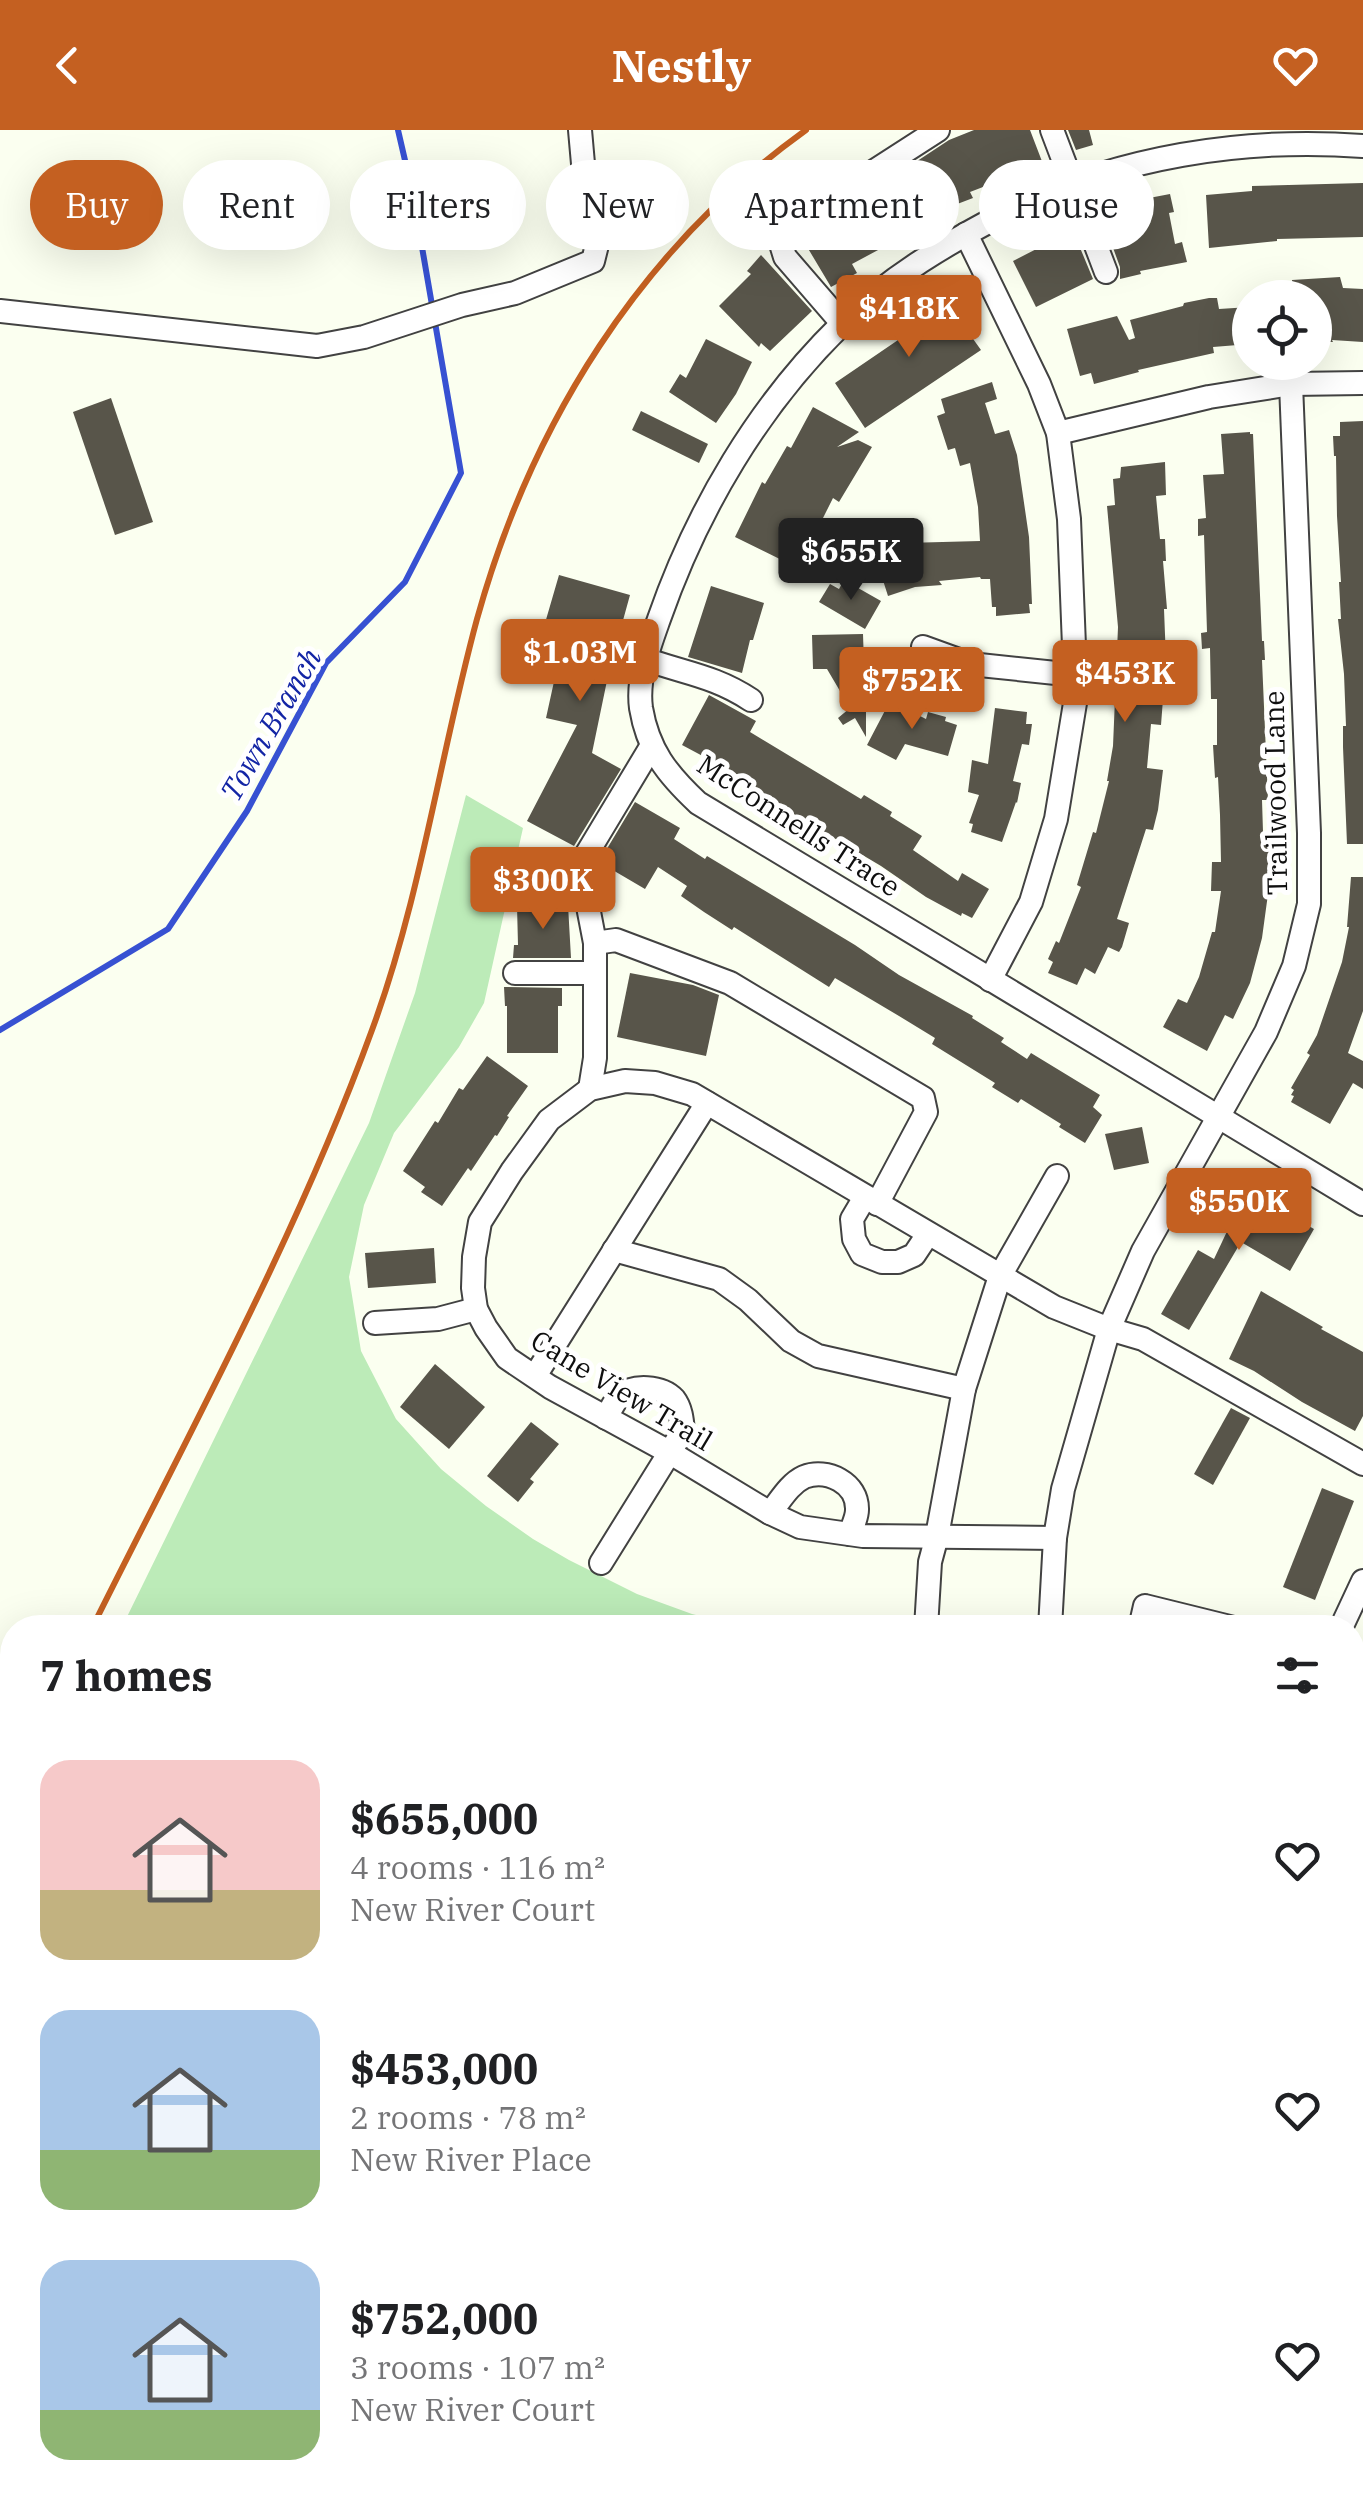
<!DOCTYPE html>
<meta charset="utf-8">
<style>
:root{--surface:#fff;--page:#f6f6f6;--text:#202124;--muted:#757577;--accent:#c46021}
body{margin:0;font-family:"IBM Plex Serif",serif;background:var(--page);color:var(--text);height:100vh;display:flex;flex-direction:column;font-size:38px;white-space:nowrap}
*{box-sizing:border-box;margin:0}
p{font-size:32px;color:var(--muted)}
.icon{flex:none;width:55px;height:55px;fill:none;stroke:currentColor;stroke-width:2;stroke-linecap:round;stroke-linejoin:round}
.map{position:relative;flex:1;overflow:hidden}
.panel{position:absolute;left:0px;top:1485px;width:1365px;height:892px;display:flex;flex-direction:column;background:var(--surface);border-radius:40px 40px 0 0;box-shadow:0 10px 40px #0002}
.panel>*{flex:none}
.guide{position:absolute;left:30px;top:30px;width:1305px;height:90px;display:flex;gap:20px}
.tools{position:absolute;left:1232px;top:150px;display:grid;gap:20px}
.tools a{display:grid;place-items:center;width:100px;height:100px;border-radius:50%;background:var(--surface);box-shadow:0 10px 40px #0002;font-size:50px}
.price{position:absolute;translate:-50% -85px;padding:0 22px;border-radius:10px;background:var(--accent);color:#fff;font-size:32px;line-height:65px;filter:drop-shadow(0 2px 5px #0008)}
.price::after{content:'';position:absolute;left:50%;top:60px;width:30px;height:22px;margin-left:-15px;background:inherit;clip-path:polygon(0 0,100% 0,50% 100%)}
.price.current{background:#222;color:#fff}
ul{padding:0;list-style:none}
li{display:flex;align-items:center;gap:30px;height:250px;padding:0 40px}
li span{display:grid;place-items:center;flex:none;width:280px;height:200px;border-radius:30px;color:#555}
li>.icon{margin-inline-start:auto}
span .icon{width:120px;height:120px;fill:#fffc;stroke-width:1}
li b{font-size:42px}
h2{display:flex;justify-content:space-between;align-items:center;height:120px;padding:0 40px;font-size:42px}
.pill{padding:0 35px;border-radius:45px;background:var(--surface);box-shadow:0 10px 40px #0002;font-size:35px;line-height:90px}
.pill.current{background:var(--accent);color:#fff}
header{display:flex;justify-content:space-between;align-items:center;height:130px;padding:0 40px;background:var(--accent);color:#fff;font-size:45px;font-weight:700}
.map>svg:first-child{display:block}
.green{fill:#bcebb8}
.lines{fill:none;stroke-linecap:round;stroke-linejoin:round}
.stream{stroke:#3751d2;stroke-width:6}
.building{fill:#58554a}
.minor-casing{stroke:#424242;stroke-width:26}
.minor{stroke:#fff;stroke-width:22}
.rail{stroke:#c46021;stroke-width:6}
.labels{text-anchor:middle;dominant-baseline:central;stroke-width:10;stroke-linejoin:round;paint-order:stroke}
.street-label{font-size:28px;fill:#0f0f0f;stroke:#fff}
.water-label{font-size:30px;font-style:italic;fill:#1325a5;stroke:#fff}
</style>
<header><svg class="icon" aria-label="back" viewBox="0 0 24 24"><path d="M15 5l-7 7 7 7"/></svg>Nestly<svg class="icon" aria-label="heart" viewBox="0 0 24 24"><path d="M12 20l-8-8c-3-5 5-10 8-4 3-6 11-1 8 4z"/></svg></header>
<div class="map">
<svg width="1363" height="2376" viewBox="0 0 1363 2376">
<rect width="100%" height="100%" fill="#fbfff0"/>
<!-- green -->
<g class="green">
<path d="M466 665 523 698 484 873 459 917 394 1003 364 1075 349 1147 361 1221 396 1289 441 1339 486 1376 533 1409 569 1430 637 1464 692 1484 744 1497H122L369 993 415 863Z"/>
<path d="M12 1734V1799L0 1828V1762Z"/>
</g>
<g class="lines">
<!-- stream -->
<path class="stream" d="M0 900 168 799 247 681 326 533 405 452 461 343 413 65 398 0"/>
</g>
<!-- building -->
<g class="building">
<path d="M974 0H1030L1043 34 970 62 973 68 931 84 934 90 852 134 857 143 831 157 803 110 826 90 891 51 890 49 949 10Z"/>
<path d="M1068 0H1089L1093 15 1076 20Z"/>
<path d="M1363 53V107L1277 109V111L1209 118 1206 65 1252 61V56Z"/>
<path d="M1170 64 1174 82 1169 83 1175 114 1182 112 1187 132 1140 141 1141 144 1120 149V137L1112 115 1102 77Z"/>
<path d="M1071 96 1093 149 1036 177 1013 131 1054 110 1052 106Z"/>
<path d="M761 125 812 181 770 221 761 213 759 217 719 176 751 144 747 141Z"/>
<path d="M1340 147 1343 158 1363 159V212L1332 210 1333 212H1315V168H1293L1292 150Z"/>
<path d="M938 160 981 220 865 298 835 253 901 208 891 194Z"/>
<path d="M1209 168H1217L1219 179 1250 177V214L1213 217 1214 223 1138 240 1139 242 1094 254 1091 243 1080 246 1067 199 1117 186 1129 210 1135 208 1130 190 1183 176 1184 173Z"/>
<path d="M706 209 752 232 736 264 716 293 669 262 680 244 686 248Z"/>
<path d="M992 252 997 269 985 273 995 304 1009 300 1017 325 1029 407 1032 474H1029L1030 483 996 486V477H992L990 449H981L980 447 939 451 942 455 915 457 888 466 873 419 904 409 905 413 980 411 978 377 970 333 960 336 955 318 948 320 937 286 945 283 941 269Z"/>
<path d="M111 268 153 392 115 405 73 282Z"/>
<path d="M813 277 859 302 837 317 858 310 872 317 839 372 833 368 798 438 735 407 762 352 765 354 787 316 791 318Z"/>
<path d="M641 281 708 314 699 333 632 300Z"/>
<path d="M1363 291V714H1347L1343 617V596H1346L1344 544 1338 489H1341L1339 452H1341L1337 386 1336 326H1334L1333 306H1340V292Z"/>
<path d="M1250 302V304H1253L1262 511H1264L1265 530H1262L1268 670H1262L1263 702H1270L1268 764 1262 808 1250 853 1233 889 1225 885 1207 921 1163 897 1178 869 1187 873 1199 847 1212 802H1215L1221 761H1211L1212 732H1221L1220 685 1218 647 1215 648 1213 615H1217V569H1211L1210 518 1202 519 1201 503 1207 502 1204 405 1198 406V389L1206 388 1203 345 1224 344 1221 304Z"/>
<path d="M1165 332 1166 365 1156 366 1160 409H1165L1166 431H1163L1167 479H1164L1167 556H1164L1161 595 1151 594 1147 638 1163 640 1158 680 1153 700 1146 699 1117 789 1129 793 1122 817 1119 822 1108 817 1095 844 1085 838 1077 855 1048 843 1053 832 1048 829 1056 811 1059 813 1081 757 1077 755 1093 702 1096 703 1109 651H1107L1113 616 1118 497 1107 376 1115 375 1113 349 1120 348 1121 337Z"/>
<path d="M559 445 630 465 609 541 592 623 621 639 574 716 527 691 577 595 546 588 564 506 543 500Z"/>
<path d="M844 450 881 471 865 499 819 472 830 454 839 459Z"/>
<path d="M711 456 764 473 753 510H750L742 543 688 527Z"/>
<path d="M863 504 865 565 876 556 884 571 866 582V607L855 588 843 595 838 588 850 578 827 539H813L812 505Z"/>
<path d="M709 565 756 591 750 602 861 669 864 665 892 682 890 686 922 706 913 720 958 751 962 743 989 759 972 788 962 783 961 786 926 767 881 736 750 658 752 654 742 647 682 615Z"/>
<path d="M890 571 926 589 928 582 946 587 945 591 957 595 948 626 905 614 896 630 867 615Z"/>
<path d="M995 578 1027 582 1026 594H1032L1029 615 1022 614 1013 651 1021 653 1017 673 1016 672 1002 712 971 702 973 694 969 693 979 665 968 662 972 630 988 634Z"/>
<path d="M635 672 680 698 674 709 705 729 707 726 855 815 899 845 973 886 972 888 1004 908 1001 912 1027 929 1031 923 1100 965 1093 977 1102 985 1085 1013 1059 997 1061 994 1021 969 1018 973 992 957 995 953 932 914 935 908 899 886 835 848 829 857 734 797 732 800 704 782 681 766 687 756 658 737 645 759 599 732Z"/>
<path d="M1351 747H1363V881L1348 923 1363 931V959L1353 953 1330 994 1291 972 1294 966 1291 965 1294 960 1291 958 1310 925 1307 923 1317 905 1342 832 1349 797H1347Z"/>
<path d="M568 775 571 828H513L514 815H518L517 776Z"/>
<path d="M630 843 693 855 719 865 706 926 617 907Z"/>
<path d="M504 857 562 858V876H558V923H507V876H505Z"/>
<path d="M487 926 528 956 507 986 509 987 497 1006 495 1005 471 1041 468 1038 442 1076 421 1062 425 1057 403 1041 435 991 438 993 459 958 463 960Z"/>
<path d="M1142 997 1149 1033 1114 1040 1105 1004Z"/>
<path d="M1247 1059 1277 1074 1276 1077 1314 1099 1290 1141 1241 1112 1189 1200 1161 1184 1198 1120 1214 1129Z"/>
<path d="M434 1118 436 1153 368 1158 365 1123Z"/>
<path d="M1261 1161 1323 1197 1321 1199 1363 1222V1286L1355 1301 1302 1272 1254 1241 1229 1229Z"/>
<path d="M435 1234 485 1277 449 1319 400 1277Z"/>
<path d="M1231 1278 1250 1288 1213 1355 1194 1344Z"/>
<path d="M531 1292 559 1314 530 1349 534 1352 518 1372 487 1346Z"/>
<path d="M1322 1358 1354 1371 1315 1470 1283 1457Z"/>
</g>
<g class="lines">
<defs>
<g id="minor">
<path d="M1052 0 1106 142"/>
<path d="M1363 16C1244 7 1117 27 1009 81 949 112 889 147 841 195 758 276 697 380 659 489 649 517 637 548 641 578 648 620 667 644 698 673L1363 1074"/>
<path d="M966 104 1039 254 1058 303 1069 389 1076 567 1056 689 1031 772 990 850"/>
<path d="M0 181 317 216 364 207 462 175 515 163 593 131 599 107 584 45 580 0"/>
<path d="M842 193 785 127 781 114 790 101 817 78 938 0"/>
<path d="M1058 303 1209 267 1291 254 1363 253"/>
<path d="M923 517 970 534 1075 545"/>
<path d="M645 529C684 543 715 546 751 570"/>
<path d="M595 813 616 810 730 853 923 968 926 982 877 1074"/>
<path d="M515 843H595"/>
<path d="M590 959 595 928V813L580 735 651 617"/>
<path d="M865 1067 852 1089 854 1109 862 1124 882 1132H898L914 1125 928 1104"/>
<path d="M614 1120 719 1149 748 1170 791 1211 818 1226 964 1259"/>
<path d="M375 1193 438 1189 476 1179"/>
<path d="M535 1246 707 973"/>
<path d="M770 1383C780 1371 789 1354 804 1347 827 1338 858 1353 857 1380 857 1388 852 1397 850 1404"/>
<path d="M1055 1408 863 1406 800 1397 770 1383 669 1322 550 1257 507 1228 486 1198 476 1179 473 1158 474 1127 480 1092 512 1041 549 990 590 959 625 951 655 953 692 964 1054 1177 1109 1199 1143 1209 1363 1334"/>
<path d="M601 1433 683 1301C682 1290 681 1278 674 1269 662 1256 633 1254 620 1266 614 1271 610 1281 606 1288"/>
<path d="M926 1498 930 1432 937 1406 964 1259 1000 1146 1057 1046"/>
<path d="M1050 1498 1055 1408 1063 1359 1109 1199 1143 1121 1266 902 1294 836 1309 774V703L1291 254"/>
<path d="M1140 1498 1145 1476 1234 1498"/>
<path d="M1341 1498 1363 1451"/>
<path d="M1352 1904 1362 1912"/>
<path d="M0 2154 12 2126"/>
<path d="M0 2228 12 2233"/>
<path d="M1352 2240 1363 2249"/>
<path d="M283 2365 301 2376"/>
<path d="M743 2365 758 2376"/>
<path d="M1153 2365 1167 2376"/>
<path d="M598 2376 602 2365"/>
<path d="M1255 2376 1259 2365"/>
</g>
</defs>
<!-- minor casing -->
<use href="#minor" class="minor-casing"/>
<!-- minor -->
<use href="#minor" class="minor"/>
<!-- rail -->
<g class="rail">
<path d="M92 1498C190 1301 297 1106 372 900 421 767 440 625 477 489 531 294 640 119 806 0"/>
<path d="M0 1692 12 1664"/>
</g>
</g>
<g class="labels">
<!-- street labels -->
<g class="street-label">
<text transform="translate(1275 663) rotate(-91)">Trailwood Lane</text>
<text transform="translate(799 695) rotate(33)">McConnells Trace</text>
<text transform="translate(622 1260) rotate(31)">Cane View Trail</text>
</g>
<!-- water labels -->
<g class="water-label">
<text transform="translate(270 594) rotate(-60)">Town Branch</text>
</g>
</g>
</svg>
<div class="tools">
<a><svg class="icon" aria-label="locate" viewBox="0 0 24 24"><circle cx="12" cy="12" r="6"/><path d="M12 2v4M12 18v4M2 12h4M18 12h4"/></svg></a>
</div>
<b class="price" style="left:909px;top:230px">$418K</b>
<b class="price current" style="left:851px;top:473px">$655K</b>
<b class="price" style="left:580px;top:574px">$1.03M</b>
<b class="price" style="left:1125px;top:595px">$453K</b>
<b class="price" style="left:912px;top:602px">$752K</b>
<b class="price" style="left:543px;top:802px">$300K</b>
<b class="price" style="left:1239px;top:1123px">$550K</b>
<div class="guide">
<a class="pill current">Buy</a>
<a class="pill">Rent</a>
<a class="pill">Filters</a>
<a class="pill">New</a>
<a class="pill">Apartment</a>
<a class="pill">House</a>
</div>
<section class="panel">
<h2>7 homes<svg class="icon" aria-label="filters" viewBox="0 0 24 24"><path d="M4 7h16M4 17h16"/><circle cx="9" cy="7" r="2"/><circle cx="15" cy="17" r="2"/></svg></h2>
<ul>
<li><span style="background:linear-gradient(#f6c9c9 65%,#c2b280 0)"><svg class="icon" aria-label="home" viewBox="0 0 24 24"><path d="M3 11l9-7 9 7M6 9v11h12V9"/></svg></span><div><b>$655,000</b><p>4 rooms · 116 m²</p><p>New River Court</p></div><svg class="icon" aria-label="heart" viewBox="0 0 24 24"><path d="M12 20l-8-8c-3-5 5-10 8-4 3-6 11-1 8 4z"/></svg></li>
<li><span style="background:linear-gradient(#a9c7e8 70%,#8fb573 0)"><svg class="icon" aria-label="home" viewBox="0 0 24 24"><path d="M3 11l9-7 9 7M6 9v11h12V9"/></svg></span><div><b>$453,000</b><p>2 rooms · 78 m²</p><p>New River Place</p></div><svg class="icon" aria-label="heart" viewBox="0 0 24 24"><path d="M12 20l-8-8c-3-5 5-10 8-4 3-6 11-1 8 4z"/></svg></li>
<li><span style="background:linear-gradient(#a9c7e8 75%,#8fb573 0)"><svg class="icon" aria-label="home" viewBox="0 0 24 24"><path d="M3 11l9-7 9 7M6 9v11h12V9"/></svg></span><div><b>$752,000</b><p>3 rooms · 107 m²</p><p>New River Court</p></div><svg class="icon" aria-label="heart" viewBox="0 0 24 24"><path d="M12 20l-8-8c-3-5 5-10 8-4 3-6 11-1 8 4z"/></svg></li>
</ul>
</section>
</div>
